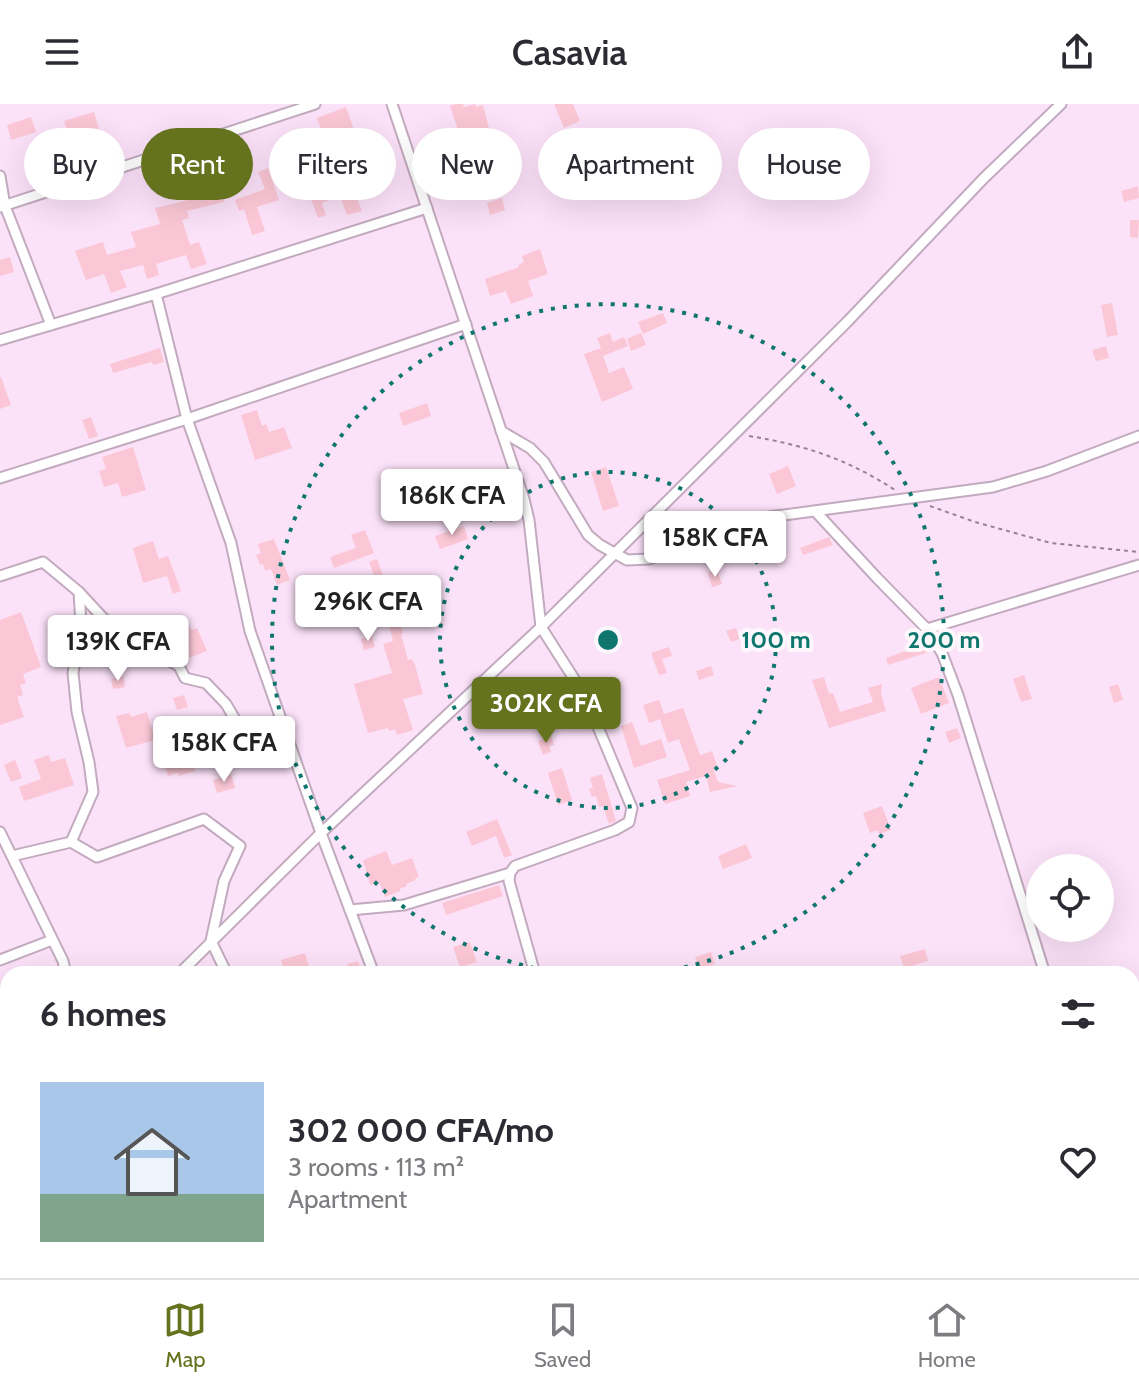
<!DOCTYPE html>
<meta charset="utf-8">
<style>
:root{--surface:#fff;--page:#f7f7f7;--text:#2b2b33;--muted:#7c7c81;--line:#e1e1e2;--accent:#65721e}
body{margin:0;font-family:Cabin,sans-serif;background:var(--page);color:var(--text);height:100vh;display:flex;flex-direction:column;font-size:30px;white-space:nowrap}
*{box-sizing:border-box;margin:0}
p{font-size:26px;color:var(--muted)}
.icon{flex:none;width:44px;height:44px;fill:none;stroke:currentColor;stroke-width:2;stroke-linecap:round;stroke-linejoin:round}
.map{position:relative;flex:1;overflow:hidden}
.details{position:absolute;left:0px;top:862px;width:1140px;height:312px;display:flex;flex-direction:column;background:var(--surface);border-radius:24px 24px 0 0;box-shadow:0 8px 32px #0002}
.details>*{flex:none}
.guide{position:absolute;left:24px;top:24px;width:1092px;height:72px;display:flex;gap:16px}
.buttons{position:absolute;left:1026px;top:750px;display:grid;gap:16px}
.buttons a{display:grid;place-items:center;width:88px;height:88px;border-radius:50%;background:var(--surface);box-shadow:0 8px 32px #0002;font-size:40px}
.price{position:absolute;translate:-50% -68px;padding:0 18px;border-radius:8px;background:#fff;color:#222;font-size:26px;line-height:52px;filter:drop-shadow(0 2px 4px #0008)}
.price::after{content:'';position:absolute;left:50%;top:48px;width:24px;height:18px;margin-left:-12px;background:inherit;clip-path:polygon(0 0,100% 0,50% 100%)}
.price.selected{background:var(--accent);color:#fff}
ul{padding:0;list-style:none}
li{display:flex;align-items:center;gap:24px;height:200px;padding:0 40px}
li+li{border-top:2px solid var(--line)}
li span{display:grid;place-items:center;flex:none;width:224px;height:160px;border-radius:0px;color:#555}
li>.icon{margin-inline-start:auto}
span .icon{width:96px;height:96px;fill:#fffc;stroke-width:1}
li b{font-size:34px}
h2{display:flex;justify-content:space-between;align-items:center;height:96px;padding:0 40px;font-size:34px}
.pill{padding:0 28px;border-radius:36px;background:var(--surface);box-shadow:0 8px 32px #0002;font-size:28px;line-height:72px}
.pill.selected{background:var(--accent);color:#fff}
header{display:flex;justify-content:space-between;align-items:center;height:104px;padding:0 40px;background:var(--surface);font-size:36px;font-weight:600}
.tab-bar{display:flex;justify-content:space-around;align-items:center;height:112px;border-top:2px solid var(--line);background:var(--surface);font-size:22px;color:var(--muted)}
.tab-bar a{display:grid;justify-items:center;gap:4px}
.tab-bar .selected{color:var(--accent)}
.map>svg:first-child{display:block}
.building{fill:#fbc7d6}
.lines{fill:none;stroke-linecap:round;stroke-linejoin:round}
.street-casing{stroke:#c2aabf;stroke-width:13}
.path{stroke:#958393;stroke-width:2;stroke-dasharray:4 4;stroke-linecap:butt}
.street{stroke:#fff;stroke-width:9}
.ring{fill:none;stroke:#0f766e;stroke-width:4;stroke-dasharray:4 8}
.centre{fill:#0f766e;stroke:#fcf7fb;stroke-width:4}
.ring-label{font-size:24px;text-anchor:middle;font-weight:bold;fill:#0f766e;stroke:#fcf7fb;stroke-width:8;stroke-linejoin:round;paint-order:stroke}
</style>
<header><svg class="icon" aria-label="menu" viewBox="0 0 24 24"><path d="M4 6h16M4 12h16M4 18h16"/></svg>Casavia<svg class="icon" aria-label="share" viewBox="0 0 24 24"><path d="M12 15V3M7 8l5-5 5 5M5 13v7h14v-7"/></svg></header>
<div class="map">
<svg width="1139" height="1174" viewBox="0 0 1139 1174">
<rect width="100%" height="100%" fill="#fce2f9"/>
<!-- building -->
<g class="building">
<path d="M456 0H463L464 3 475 0 476 3 483 1 495 47 482 50 487 66 473 71 450 2Z"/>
<path d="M554 0H573L580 17 564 24Z"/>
<path d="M346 3 354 26 343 30 348 46 358 42 362 54 374 51 385 86 357 94 362 107 347 111 340 92 322 99 326 111 318 114 308 87 318 84 317 81 334 75 330 64 334 63 317 14Z"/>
<path d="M94 8 105 45 88 50 92 63 83 66 79 53 75 54 64 17Z"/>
<path d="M31 13 36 28 11 36 7 21Z"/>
<path d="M210 47 217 69 182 81 174 60Z"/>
<path d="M268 64 279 96 257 103 265 127 252 131 244 105 239 107 235 96 265 85 258 68Z"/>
<path d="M1138 82 1139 94 1124 98 1121 87Z"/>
<path d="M221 88 224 98 187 107 189 114 182 116 190 141 199 138 207 160 191 165 186 151 156 160 159 171 147 175 143 161 120 167 127 183 111 189 104 170 86 176 75 147 103 138 107 151 136 143 131 128 160 120 155 104Z"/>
<path d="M502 94 505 106 490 111 487 99Z"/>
<path d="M1130 116H1139L1138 134 1130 133Z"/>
<path d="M540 145 548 170 528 177 533 192 511 200 506 187 490 192 485 175 519 163 518 161 524 158 522 152Z"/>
<path d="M10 153 14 168 0 172V156Z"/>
<path d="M1112 199 1118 231 1107 233 1101 201Z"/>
<path d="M663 209 667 219 643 230 638 218Z"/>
<path d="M610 229 613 238 624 233 628 242 603 252 609 269 624 263 633 285 602 298 584 250 601 244 597 234Z"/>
<path d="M641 229 646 241 631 247 627 235Z"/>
<path d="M1106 242 1109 254 1096 257 1092 246Z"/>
<path d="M160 244 164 258 153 261 152 258 113 269 110 260Z"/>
<path d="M1 273 11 301 0 305V274Z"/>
<path d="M427 299 431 312 403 322 399 309Z"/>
<path d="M257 306 262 322 266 320 269 328 284 323 292 344 255 356 241 311Z"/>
<path d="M91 313 98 332 89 335 82 316Z"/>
<path d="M133 343 146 386 122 393 118 379 104 383 99 367 106 365 102 353Z"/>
<path d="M788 362 796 382 777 390 769 370Z"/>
<path d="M606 363 619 402 603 407 591 368Z"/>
<path d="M464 422 468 435 440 445 435 432Z"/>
<path d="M365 426 374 449 334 464 330 453 356 444 351 431Z"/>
<path d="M829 433 833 441 803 451 800 444Z"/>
<path d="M274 435 290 476 277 481 271 465 265 467 263 460 260 461 256 451 261 449 258 440Z"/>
<path d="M153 437 159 455 168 452 181 487 173 490 167 472 143 479 133 444Z"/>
<path d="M377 455 384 474 376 476 369 458Z"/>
<path d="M717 466 722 480 712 483 708 469Z"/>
<path d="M21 508 41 563 23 570 26 579 20 581 23 591 17 593 24 613 0 621V516Z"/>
<path d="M400 518 403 529 401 530 408 556 412 555 415 561 423 590 403 595 413 626 397 631 395 625 389 627 388 624 368 629 354 580 392 569 383 540 393 537 389 521Z"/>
<path d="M188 519 191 526 197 524 207 547 189 554 177 523Z"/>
<path d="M736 524 740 535 731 538 726 527Z"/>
<path d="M372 532 375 543 364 546 361 535Z"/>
<path d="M927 539 932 547 888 561 886 554Z"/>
<path d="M669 543 672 552 662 555 667 569 659 571 651 549Z"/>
<path d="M711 562 714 571 699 576 696 567Z"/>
<path d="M1024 571 1032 595 1021 598 1013 575Z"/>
<path d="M123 572 125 583 113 585 111 575Z"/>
<path d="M824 573 829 590 833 589 840 608 873 598 868 584 882 580 881 590 886 607 829 624 812 576Z"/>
<path d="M939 573 949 599 921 610 911 584Z"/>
<path d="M1118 580 1123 596 1114 599 1109 583Z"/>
<path d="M184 591 188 603 177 606 173 594Z"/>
<path d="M659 596 664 610 683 604 700 651 712 647 717 662 713 664 718 678 738 682 710 688 706 672 686 678 690 692 665 700 657 676 690 666 679 635 668 639 660 615 649 619 643 601Z"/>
<path d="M147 608 155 636 126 644 116 612 130 609 131 613Z"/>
<path d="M632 618 641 642 661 635 667 653 634 664 621 622Z"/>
<path d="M957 624 961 634 949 639 945 628Z"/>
<path d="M185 629 191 656 194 655 196 663 194 664 195 667 179 672 178 669 168 672 166 664 176 661 174 652 178 651 173 632Z"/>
<path d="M551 632 554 641 549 642 551 648 543 651 538 637Z"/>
<path d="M49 651 51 658 65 654 74 681 24 697 19 683 41 675 34 656Z"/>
<path d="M15 656 22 674 11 678 4 661Z"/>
<path d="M562 664 572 696 558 701 548 669Z"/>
<path d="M231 670 235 684 217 689 213 676Z"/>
<path d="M602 670 616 717 609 720 603 702 599 703 596 692 592 693 589 685 593 684 590 674Z"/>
<path d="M882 702 891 726 879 730 878 726 870 729 863 709Z"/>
<path d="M497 715 512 751 504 754 496 732 472 742 466 728Z"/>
<path d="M746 740 752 754 723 765 718 752Z"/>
<path d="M386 747 392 761 412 754 419 773 415 774 416 776 406 780 407 782 400 785V787L385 793 379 778 370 781 363 756Z"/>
<path d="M499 781 503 792 446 811 442 799Z"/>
<path d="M470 838 477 858 460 863 453 843Z"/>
<path d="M925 845 928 857 904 864 900 852Z"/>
<path d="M711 848 715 860 699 865 695 853Z"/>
<path d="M305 849 311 870H285L281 856Z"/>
<path d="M358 857 362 870H350L347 860Z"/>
</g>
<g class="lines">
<defs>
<g id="street">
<path d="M392 0 524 395 529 416 541 523 585 592 632 704 629 718 615 726 515 762 510 769 509 777 535 870"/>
<path d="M0 72 5 102 51 221"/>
<path d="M0 103 315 0"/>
<path d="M156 190 187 315 231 439 250 527 321 729 374 870"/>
<path d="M0 236 156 190 427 104"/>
<path d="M501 327 530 344 544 358 588 431 600 441 627 456 649 455 714 427 769 413 993 383 1047 367 1139 332"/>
<path d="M0 374 187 315 466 220"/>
<path d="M816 408 877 474 927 525 942 549 958 591 1045 870"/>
<path d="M0 472 43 458 79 488 81 520 73 569 77 608 89 658 93 688 71 738 97 753 204 715 240 742 224 777 211 837 227 870"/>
<path d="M79 488 115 527 179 562 185 574 206 579 226 600 258 655 282 619"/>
<path d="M927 525 1139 461"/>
<path d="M0 728 63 857 66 870"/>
<path d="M12 752 71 738"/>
<path d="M350 806 404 801 510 769"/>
<path d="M0 856 52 836"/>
<path d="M179 870 321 729 541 523 848 217 983 75 1061 0"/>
<path d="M0 1049 8 1041"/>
<path d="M1132 1148 1139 1171"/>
<path d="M0 1156 6 1174"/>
<path d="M188 1166 191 1174"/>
<path d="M334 1166 337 1174"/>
<path d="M471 1166 473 1174"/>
<path d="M628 1166 630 1174"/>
</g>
</defs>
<!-- street casing -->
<use href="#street" class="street-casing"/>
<!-- path -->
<g class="path">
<path d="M749 332C805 341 847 355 895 386"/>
<path d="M930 402 975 418 1051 439 1139 448"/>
</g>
<!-- street -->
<use href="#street" class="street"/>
</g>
<!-- distance rings -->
<g class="ring">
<circle cx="608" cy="536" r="168"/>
<path d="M570 870A336 336 0 1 1 646 870"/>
</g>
<circle cx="608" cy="536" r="12" class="centre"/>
<g class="ring-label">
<text x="776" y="544">100 m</text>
<text x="944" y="544">200 m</text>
</g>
</svg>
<div class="buttons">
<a><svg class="icon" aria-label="locate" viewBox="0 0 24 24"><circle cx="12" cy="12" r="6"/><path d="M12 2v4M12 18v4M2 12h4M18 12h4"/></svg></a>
</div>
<b class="price" style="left:452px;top:433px">186K CFA</b>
<b class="price" style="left:715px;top:475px">158K CFA</b>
<b class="price" style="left:368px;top:539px">296K CFA</b>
<b class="price" style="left:118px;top:579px">139K CFA</b>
<b class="price selected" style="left:546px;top:641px">302K CFA</b>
<b class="price" style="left:224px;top:680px">158K CFA</b>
<div class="guide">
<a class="pill">Buy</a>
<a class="pill selected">Rent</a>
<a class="pill">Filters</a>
<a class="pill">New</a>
<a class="pill">Apartment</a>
<a class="pill">House</a>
</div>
<section class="details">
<h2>6 homes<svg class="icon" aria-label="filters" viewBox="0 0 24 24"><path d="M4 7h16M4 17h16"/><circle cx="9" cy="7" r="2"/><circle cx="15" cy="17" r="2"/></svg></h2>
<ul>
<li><span style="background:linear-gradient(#a9c7e8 70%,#7fa58c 0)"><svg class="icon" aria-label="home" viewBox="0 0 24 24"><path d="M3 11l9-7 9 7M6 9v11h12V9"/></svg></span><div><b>302 000 CFA/mo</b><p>3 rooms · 113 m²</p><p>Apartment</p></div><svg class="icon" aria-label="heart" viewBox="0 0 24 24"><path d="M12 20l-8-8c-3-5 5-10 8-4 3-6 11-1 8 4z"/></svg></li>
</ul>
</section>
</div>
<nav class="tab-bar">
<a class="selected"><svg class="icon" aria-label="map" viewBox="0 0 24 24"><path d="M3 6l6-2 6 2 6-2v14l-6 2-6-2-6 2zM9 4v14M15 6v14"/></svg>Map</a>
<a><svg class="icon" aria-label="saved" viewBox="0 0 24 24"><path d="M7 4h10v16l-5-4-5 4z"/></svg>Saved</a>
<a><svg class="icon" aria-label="home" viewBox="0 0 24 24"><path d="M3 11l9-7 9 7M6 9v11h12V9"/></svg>Home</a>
</nav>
